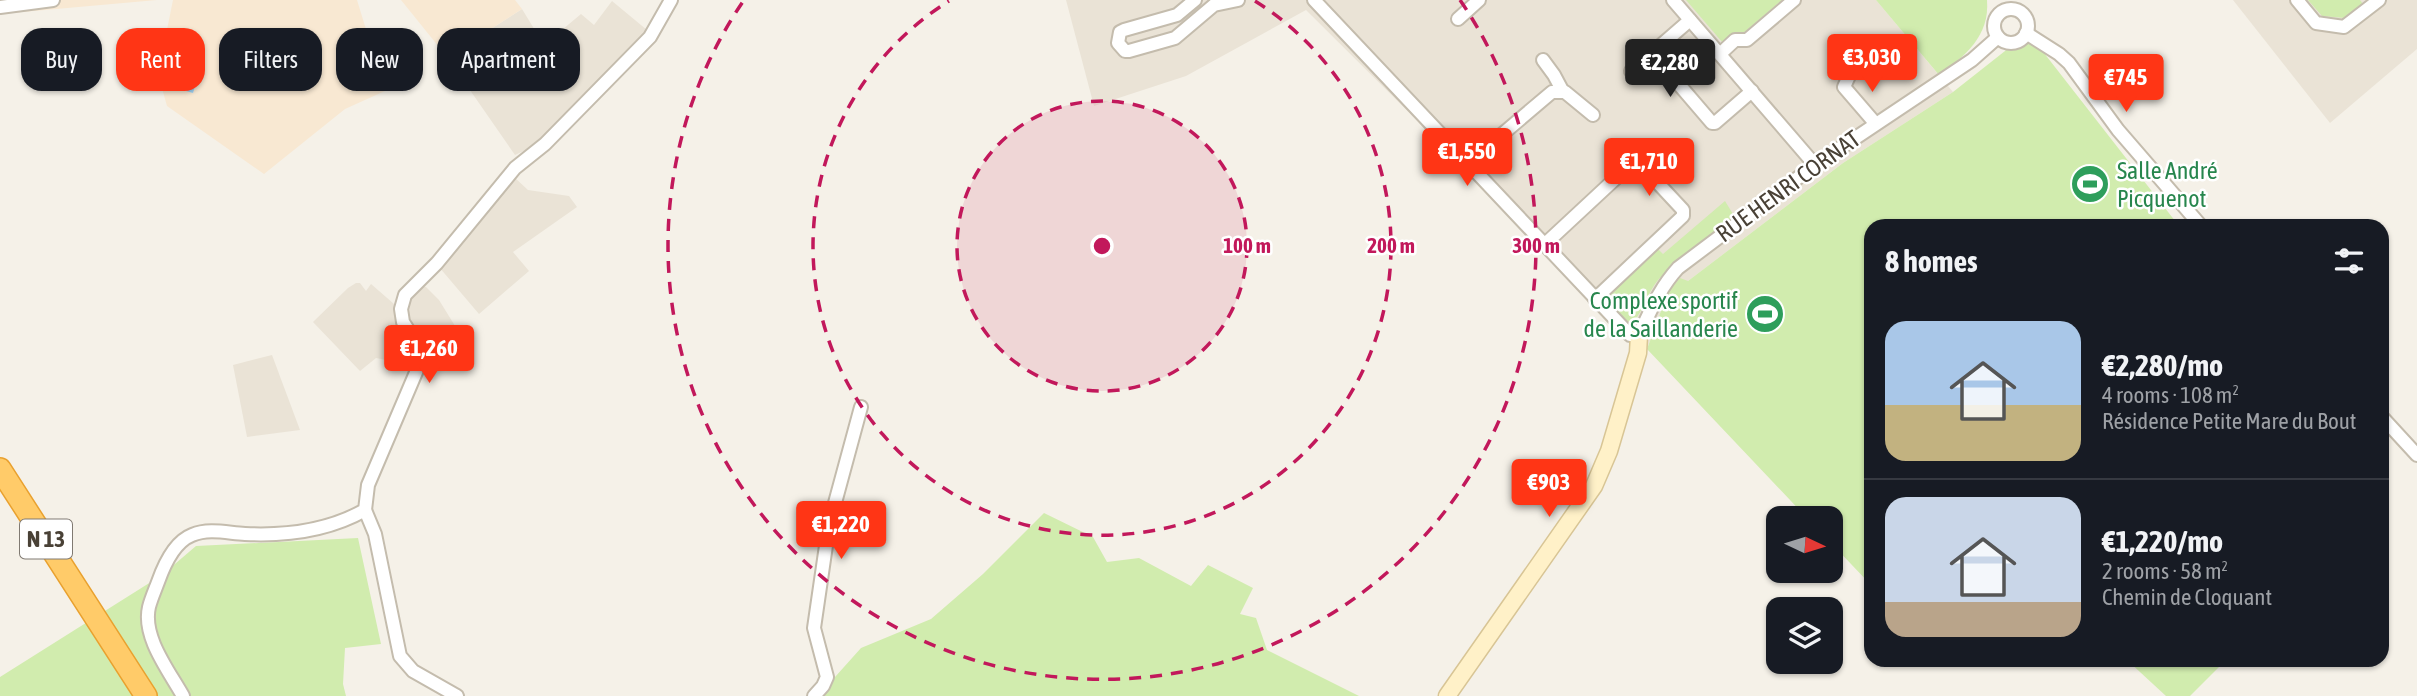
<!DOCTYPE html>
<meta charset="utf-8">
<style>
:root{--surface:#171b24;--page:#20242c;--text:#f1f3f6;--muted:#9ea1a6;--line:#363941;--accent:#ff3515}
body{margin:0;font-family:"Asap Condensed",sans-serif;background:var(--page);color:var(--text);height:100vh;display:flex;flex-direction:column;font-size:26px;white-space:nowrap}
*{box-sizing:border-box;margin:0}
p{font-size:23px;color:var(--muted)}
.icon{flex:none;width:38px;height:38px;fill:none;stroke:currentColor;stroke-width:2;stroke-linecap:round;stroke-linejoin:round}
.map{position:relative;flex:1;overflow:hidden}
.side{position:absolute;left:1864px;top:219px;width:525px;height:448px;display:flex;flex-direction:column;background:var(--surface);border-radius:21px;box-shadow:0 2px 5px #0004}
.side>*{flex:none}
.top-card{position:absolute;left:21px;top:28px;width:665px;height:63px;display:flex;gap:14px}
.needle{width:46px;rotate:94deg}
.controls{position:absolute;left:1766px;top:506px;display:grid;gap:14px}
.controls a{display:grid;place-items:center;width:77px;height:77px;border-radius:14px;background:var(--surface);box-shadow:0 2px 5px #0004;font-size:35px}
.price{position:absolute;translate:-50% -60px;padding:0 16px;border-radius:7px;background:var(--accent);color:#fff;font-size:23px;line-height:46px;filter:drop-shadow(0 2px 4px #0008)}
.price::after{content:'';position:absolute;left:50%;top:42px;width:21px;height:16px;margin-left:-10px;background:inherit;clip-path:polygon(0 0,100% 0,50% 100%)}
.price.current{background:#222;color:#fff}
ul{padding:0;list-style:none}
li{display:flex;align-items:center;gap:21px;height:175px;padding:0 21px}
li+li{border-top:2px solid var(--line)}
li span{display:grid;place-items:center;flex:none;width:196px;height:140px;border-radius:21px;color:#555}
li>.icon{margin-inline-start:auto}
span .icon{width:84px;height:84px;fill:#fffc;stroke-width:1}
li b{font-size:30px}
h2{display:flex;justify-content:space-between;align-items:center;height:84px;padding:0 21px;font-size:30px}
.tag{padding:0 24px;border-radius:21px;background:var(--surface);box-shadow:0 2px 5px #0004;font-size:24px;line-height:63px}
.tag.current{background:var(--accent);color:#fff}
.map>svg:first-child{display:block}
.residential{fill:#eae3d6}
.commercial{fill:#f8e8d2}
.green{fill:#d1ecae}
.water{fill:#a1d4f6}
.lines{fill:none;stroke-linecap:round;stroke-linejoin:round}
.street-casing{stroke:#c4bcad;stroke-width:16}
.secondary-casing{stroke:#d8c595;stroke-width:19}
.highway-casing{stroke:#e9a12f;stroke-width:24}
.street{stroke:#fff;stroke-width:12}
.secondary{stroke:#fff1c8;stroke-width:16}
.highway{stroke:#ffcb69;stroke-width:21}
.ring{fill:none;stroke:#c2185b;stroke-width:3.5;stroke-dasharray:12 9}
.labels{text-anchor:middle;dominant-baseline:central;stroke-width:5;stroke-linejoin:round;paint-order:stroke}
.shield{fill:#fff;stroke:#807a72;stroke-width:2}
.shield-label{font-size:23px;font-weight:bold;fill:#494136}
.leisure-label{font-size:24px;fill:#27864d;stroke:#fff;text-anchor:start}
.street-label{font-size:24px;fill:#494136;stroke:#fff}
.centre{fill:#c2185b;stroke:#fff;stroke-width:3.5}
.ring-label{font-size:21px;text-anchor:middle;font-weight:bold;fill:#c2185b;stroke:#fff;stroke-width:5;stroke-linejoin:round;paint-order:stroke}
</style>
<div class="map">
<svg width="2417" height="696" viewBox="0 0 2417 696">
<rect width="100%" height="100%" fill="#f5f1e8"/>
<!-- residential -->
<g class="residential">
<path d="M1066 0H1876L1953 92 1843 163 1688 281 1668 292 1647 349 1306 10 1186 76 1094 106Z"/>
<path d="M2233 0H2417V49L2330 123Z"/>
<path d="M612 1 647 30 645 35 543 142 515 155 447 57 522 9 544 45 581 14 594 25Z"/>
<path d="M514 177 528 190 569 196 577 207 513 252 529 271 479 314 439 267Z"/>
<path d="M356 283H360L366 291 371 284 394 304 410 297 420 286 426 287 439 300 468 347 450 366 426 341 412 365 376 358 360 371 313 322 348 288Z"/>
<path d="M272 355 300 430 247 437 233 365Z"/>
</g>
<!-- commercial -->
<g class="commercial">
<path d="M0 0H157L0 14Z"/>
<path d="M173 0H357L385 91 345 109 264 174 167 106 158 74Z"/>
<path d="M401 0H515L522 9 447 57Z"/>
</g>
<!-- green -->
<g class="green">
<path d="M1686 0H1782L1741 35H1731L1723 43Z"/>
<path d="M1876 0H1987C1990 36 1965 56 1939 75Z"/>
<path d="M2308 0H2360L2363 4 2345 18 2322 16Z"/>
<path d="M2022 37 2037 44 2179 226H1871V585L1831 543 1830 518H1807L1647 349 1668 292 1680 278 1688 281 1843 163 1953 92 2005 51 2015 40Z"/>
<path d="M1725 201 1736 219C1710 238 1680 256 1658 280 1647 293 1643 312 1633 322L1622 321 1604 299 1606 296 1658 249 1663 254Z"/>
<path d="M1044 513 1093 537 1107 562 1139 558 1191 586 1208 565 1253 588 1240 614 1256 618 1267 650 1359 696H818L861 648 931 619 983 574Z"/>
<path d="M358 538 381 644 345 648 343 684 346 696H0V677L162 575 196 546Z"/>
<path d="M2127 660H2226L2190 696H2166Z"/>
</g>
<!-- water -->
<path class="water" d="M181 54 203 60 193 93 172 87Z"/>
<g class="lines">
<defs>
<g id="street">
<path d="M1195 0 1177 15 1124 30 1120 32 1118 43 1125 51H1129L1175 38 1214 5 1238 0"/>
<path d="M1314 0 1630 335H1639C1651 310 1659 289 1678 268L1815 165 1972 60 1998 37"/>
<path d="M1673 0 1815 165"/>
<path d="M2297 0 2316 23 2344 27 2379 0"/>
<path d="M0 7 53 0"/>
<circle cx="2011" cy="26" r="17"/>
<path d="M1458 19 1479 0"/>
<path d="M1690 20 1652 53 1712 123H1715L1752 91"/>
<path d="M2026 33 2059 54 2069 63 2118 130 2201 226"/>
<circle cx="1860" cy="61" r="9"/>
<path d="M1720 54 1735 40H1747L1794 0"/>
<path d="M1543 60 1554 75 1562 90"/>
<path d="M1853 67 1844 87 1875 123"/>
<path d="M1631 71 1652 53"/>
<path d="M1467 164 1552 92H1565L1593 115"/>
<path d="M1544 245 1629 166H1642L1683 210V216L1595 299"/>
<path d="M2382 417 2417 455"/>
<path d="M365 510 375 534 400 656 413 671 457 696"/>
<path d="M183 696C169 671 142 637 149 607 151 599 155 590 158 582 164 565 174 542 192 535 209 528 227 533 245 534 286 536 328 531 365 510L368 485 420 363 418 345 403 322 401 309 405 295 437 263 515 168 545 144 650 37 671 0"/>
<path d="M814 696 823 686 827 677 814 628 829 525 861 407"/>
</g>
<path id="secondary" d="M1447 696 1594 486 1609 451 1638 353 1639 335"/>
<path id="highway" d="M0 469 146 696"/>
</defs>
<!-- street casing -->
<use href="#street" class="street-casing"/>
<!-- secondary casing -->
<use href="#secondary" class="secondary-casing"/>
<!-- highway casing -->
<use href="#highway" class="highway-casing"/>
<!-- street -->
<use href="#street" class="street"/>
<!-- secondary -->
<use href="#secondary" class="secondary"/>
<!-- highway -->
<use href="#highway" class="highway"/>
</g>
<!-- distance rings -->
<circle cx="1102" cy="246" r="145" fill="#c2185b" fill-opacity=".12"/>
<g class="ring">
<circle cx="1102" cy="246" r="145"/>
<path d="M1255 1A289 289 0 1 1 949 1"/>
<path d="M1460 0A434 434 0 1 1 744 0"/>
</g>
<!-- icons -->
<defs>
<symbol id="stadium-disc" viewBox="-11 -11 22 22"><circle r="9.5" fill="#2e9e5b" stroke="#fff"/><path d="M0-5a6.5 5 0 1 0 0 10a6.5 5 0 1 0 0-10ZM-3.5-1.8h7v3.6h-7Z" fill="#fff"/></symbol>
</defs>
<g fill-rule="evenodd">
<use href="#stadium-disc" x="2068" y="162" width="44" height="44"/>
<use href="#stadium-disc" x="1743" y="292" width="44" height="44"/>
</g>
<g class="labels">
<!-- shield labels -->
<rect class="shield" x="20" y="519.5" width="52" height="39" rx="5"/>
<g class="shield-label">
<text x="46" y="539">N 13</text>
</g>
<!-- leisure labels -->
<g class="leisure-label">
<text x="2117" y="170">Salle André<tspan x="2117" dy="28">Picquenot</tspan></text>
<text x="1738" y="300" text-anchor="end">Complexe sportif<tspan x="1738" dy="28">de la Saillanderie</tspan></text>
</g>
<!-- street labels -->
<g class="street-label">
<text transform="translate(1788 186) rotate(-36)">RUE HENRI CORNAT</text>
</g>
</g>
<circle cx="1102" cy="246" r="10" class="centre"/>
<g class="ring-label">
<text x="1247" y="253">100 m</text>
<text x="1391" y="253">200 m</text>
<text x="1536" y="253">300 m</text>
</g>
</svg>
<div class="controls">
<a><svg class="needle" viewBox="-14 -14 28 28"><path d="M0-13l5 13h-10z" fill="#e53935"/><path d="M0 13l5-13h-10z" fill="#9ea1a6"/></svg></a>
<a><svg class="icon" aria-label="layers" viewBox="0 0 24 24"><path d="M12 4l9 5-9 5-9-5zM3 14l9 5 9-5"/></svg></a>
</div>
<b class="price" style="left:1872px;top:94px">€3,030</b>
<b class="price current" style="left:1670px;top:99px">€2,280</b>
<b class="price" style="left:2126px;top:114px">€745</b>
<b class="price" style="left:1467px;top:188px">€1,550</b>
<b class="price" style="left:1649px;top:198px">€1,710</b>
<b class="price" style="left:429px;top:385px">€1,260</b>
<b class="price" style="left:1549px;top:519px">€903</b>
<b class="price" style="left:841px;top:561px">€1,220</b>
<div class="top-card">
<a class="tag">Buy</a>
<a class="tag current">Rent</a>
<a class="tag">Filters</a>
<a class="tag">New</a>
<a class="tag">Apartment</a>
</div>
<section class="side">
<h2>8 homes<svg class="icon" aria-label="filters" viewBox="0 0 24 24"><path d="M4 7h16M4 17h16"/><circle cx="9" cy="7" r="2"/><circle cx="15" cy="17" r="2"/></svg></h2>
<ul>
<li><span style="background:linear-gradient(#a9c7e8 60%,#c2b280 0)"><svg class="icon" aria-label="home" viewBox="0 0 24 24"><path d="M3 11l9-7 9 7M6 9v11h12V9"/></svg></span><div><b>€2,280/mo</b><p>4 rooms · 108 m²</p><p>Résidence Petite Mare du Bout</p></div></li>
<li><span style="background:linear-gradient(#c9d6e8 75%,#b9a48a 0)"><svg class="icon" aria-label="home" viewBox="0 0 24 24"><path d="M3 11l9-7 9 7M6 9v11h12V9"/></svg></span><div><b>€1,220/mo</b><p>2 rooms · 58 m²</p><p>Chemin de Cloquant</p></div></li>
</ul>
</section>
</div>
